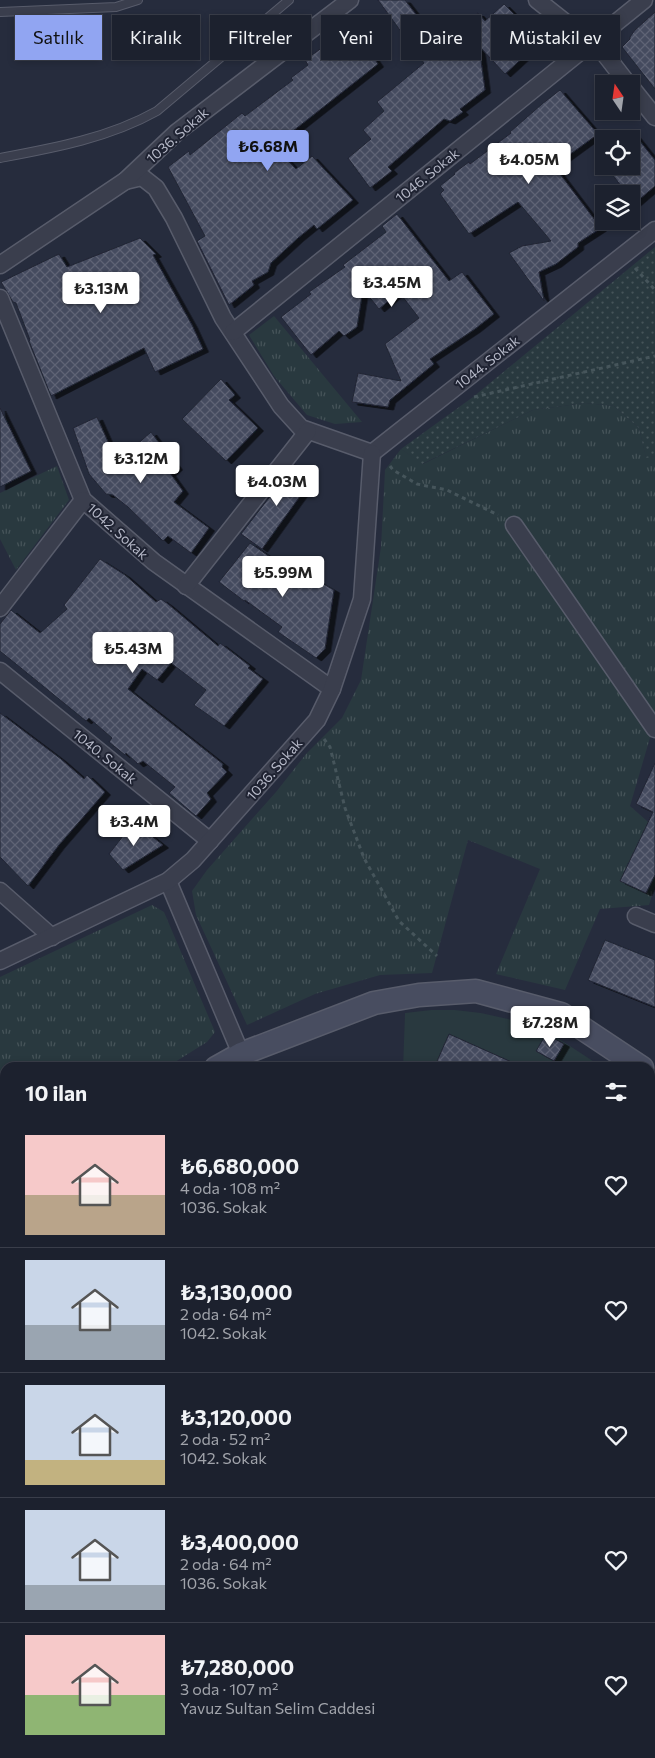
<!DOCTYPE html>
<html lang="tr">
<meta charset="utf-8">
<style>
:root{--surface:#1c212e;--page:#292e3a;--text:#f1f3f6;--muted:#a0a3aa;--line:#3a3e4a;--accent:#91a5f2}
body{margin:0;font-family:Commissioner,sans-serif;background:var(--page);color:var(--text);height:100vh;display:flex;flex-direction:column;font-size:19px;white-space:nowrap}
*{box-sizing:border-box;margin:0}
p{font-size:16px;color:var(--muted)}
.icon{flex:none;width:28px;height:28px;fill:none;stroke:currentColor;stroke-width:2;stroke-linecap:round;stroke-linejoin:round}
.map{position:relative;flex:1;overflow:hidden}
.details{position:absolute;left:0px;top:1062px;width:655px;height:696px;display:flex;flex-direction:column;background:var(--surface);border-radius:15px 15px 0 0;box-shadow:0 2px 8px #0003,0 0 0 1px var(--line)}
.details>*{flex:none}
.top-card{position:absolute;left:15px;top:15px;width:625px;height:45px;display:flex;gap:10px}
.needle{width:32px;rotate:347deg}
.fabs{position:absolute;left:595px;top:75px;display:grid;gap:10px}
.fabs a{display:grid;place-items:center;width:45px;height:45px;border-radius:0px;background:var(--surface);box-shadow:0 2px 8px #0003,0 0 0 1px var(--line);font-size:25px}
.price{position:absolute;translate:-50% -42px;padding:0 11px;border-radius:5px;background:#fff;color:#222;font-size:16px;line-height:32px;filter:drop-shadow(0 1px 2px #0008)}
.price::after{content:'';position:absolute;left:50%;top:30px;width:15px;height:11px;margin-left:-8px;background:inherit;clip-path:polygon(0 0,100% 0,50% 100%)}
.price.active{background:var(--accent);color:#111}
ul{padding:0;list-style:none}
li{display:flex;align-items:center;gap:15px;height:125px;padding:0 25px}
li+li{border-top:1px solid var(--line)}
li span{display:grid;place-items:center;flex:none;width:140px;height:100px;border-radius:0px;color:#555}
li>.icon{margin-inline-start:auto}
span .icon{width:60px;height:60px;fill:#fffc;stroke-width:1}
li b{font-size:21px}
h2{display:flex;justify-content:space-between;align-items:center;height:60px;padding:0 25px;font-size:21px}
.chip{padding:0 18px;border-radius:0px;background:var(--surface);box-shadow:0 2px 8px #0003,0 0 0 1px var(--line);font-size:18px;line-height:45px}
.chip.active{background:var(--accent);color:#111}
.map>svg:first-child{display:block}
.grass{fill:url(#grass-tufts)}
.park{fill:url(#park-dots)}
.pitch{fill:#29393f}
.building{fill:url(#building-cross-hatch);stroke:#212534;filter:url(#shadow)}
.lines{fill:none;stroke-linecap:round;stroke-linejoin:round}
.lane-casing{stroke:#585c6b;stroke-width:10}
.street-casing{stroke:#585c6b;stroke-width:19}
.secondary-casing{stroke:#585c6b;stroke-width:25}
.path{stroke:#46555b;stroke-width:3;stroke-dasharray:4 4;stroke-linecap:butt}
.lane{stroke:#3a3e4d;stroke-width:8}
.street{stroke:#3a3e4d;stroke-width:16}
.secondary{stroke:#484d60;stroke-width:22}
.labels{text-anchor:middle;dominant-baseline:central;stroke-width:4;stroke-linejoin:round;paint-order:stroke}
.street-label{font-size:14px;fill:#b6b9c8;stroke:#1f2332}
</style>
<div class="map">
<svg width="655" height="1758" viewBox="0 0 655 1758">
<defs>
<pattern id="grass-tufts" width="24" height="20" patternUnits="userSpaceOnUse" patternTransform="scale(1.25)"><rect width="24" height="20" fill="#29393f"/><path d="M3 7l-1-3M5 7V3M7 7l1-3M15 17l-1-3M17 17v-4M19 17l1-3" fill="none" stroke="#465459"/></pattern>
<pattern id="park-dots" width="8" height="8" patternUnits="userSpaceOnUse" patternTransform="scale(1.25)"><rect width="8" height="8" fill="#29393f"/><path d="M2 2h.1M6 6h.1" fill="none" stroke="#465459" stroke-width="1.8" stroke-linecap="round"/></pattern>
<pattern id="building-cross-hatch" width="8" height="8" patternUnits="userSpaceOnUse" patternTransform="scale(1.25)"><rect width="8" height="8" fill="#454b5f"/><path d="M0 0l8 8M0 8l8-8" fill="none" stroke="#5e6374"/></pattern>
<filter id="shadow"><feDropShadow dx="5.5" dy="3" stdDeviation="0" flood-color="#0009"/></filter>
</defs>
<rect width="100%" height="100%" fill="#262c3d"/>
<!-- grass -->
<g class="grass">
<path d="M274 316 362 422 335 424 307 415 274 376 249 335Z"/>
<path d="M585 403 614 406 639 428 646 457 655 456V731H652L630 806 655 828V886L649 905 600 909 565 990 496 974 540 869 468 840 432 973 380 975 315 994 247 1025 196 915 192 891 207 870 276 792 306 754 342 718 361 680 381 547 385 470 401 449 423 464 533 410Z"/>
<path d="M57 466 69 500 16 570 0 539V493Z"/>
<path d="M152 905 164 912 215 1032 207 1042 167 1067 5 1068V1153L0 1155V977Z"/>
</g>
<!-- park -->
<g class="park">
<path d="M655 247V456L646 458 639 428 614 406 585 403 533 410 422 464 401 449 473 397Z"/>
<path d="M5 1465V1592L0 1597V1468Z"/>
</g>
<!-- pitch -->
<g class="pitch">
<path d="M431 1010H455L481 1013 508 1019 547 1031 602 1067 403 1068 405 1013Z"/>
<path d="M5 1487V1533L0 1536V1490Z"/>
</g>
<!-- building -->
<g class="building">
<path d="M378 0H405L438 43 478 13 485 21 504 4 541 41 505 74 479 46 485 90 460 109 463 112 450 121 444 119 388 167 392 171 370 188 348 158 371 139 363 130 384 111 377 102 424 63Z"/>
<path d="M655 12V89L622 47 630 39V37L635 30Z"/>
<path d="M351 25 378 64 274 146 296 169 312 156 353 200 317 229 314 225 298 238 271 263 268 272 252 281 254 285 229 305 197 241 205 236 168 167 189 151 190 155 242 113 245 116 293 80 291 78 308 65 305 60 334 39 333 38Z"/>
<path d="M560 90 598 134 554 166 601 228 578 243V247L556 264 539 272 544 301 509 253 522 246 551 241 518 202 469 234 440 194 444 190 440 186 455 174 454 173 469 162 470 164 511 133 510 132 542 104Z"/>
<path d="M631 130 655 160V186L634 204 631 200V194H627L606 166H631V139H619Z"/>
<path d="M604 149V163L597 154Z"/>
<path d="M397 214 449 281 462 272 494 314 475 329 430 359 434 364 390 400 388 407 352 402 358 373 401 381 385 344 419 318 399 292 379 309 363 289 357 327 344 336 339 331 311 355 281 317 311 294 309 292 345 267 343 265 386 232 382 226Z"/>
<path d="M140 238 156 254 153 255 192 325 203 349 155 372 144 348 51 396 29 341 30 340 16 303 13 302 1 282 59 254 67 267Z"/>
<path d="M221 379 235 395 229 400 258 428 226 461 182 419Z"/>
<path d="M0 408 31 471 0 487Z"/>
<path d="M97 417 117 462 151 432 177 467 170 473 183 491 174 502 209 528 191 553 168 536 163 541 128 507 113 495 106 494 89 474 73 428Z"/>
<path d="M295 464 310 475 311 481 262 549 241 534Z"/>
<path d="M250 543 309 584 313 578 334 590 325 649 316 658 278 632 282 627 245 600 244 601 219 582Z"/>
<path d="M100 559 125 575 156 602 161 599 168 604 218 646 220 643 250 666 248 668 263 679 224 726 194 705 206 690 171 663 157 680 142 669 128 689 223 764 222 767 227 772 207 793 211 799 196 816 169 793 175 787 143 761 138 764 126 753 125 755 109 742 112 738 89 718 86 721 0 651V624L11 610 40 633 67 609 64 605Z"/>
<path d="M0 713 61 759 84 779 87 775 105 792 59 845 28 886 0 857Z"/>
<path d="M655 763V875L646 893 620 881 653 812 636 804Z"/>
<path d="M134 822 163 845 123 870 109 854Z"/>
<path d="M605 940 655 960V1007L588 980Z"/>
<path d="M449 1034 525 1068H434Z"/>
<path d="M546 1034 564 1044 554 1061 536 1051Z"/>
</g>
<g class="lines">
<defs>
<g id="lane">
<path d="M0 12 116 7 138 0"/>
<path d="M0 158C54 148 109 138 157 111L289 0"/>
</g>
<g id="street">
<path d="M537 0 604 53 628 84"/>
<path d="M631 87 655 117"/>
<path d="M125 181 142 177 156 188 174 218 223 318 281 406 301 428 372 453"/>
<path d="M0 265 125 181 177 132 350 0"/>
<path d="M0 298 83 500 154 562 332 689"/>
<path d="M233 332 644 0"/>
<path d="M372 453 655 230"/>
<path d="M514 525 655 729"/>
<path d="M186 586 308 431"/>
<path d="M0 608 83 500"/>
<path d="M0 671 210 841"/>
<path d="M168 881 241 1054"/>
<path d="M0 891 52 937"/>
<path d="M636 916 655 924"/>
<path d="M0 961 168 881 193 860 317 720 332 689 362 599 372 453"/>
<path d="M650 1093 655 1086"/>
<path d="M650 1336 655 1340"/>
<path d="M650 1604 655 1608"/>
<path d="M559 1754 565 1758"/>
<path d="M221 1758 223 1754"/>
</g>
<g id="secondary">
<path d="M216 1068 241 1054 374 1003 419 995 476 991 561 1014 642 1068"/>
<path d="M0 1185 5 1182"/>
<path d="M650 1670 655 1665"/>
<path d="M0 1692 5 1695"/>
<path d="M126 1754 135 1758"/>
<path d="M597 1758 599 1754"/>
</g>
</defs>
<!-- lane casing -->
<use href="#lane" class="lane-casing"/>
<!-- street casing -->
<use href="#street" class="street-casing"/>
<!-- secondary casing -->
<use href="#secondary" class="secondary-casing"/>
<!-- path -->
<g class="path">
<path d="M635 268 655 290"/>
<path d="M474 397 655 356"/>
<path d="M390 466 393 470 417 484 447 490 498 515"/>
<path d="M324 739 330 747 345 808 364 858 399 921 437 956"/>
</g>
<!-- lane -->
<use href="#lane" class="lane"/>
<!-- street -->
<use href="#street" class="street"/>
<!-- secondary -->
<use href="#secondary" class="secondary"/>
</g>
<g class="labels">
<!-- street labels -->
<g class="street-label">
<text transform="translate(177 135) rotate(-41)">1036. Sokak</text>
<text transform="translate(427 175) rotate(-39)">1046. Sokak</text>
<text transform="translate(487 362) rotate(-38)">1044. Sokak</text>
<text transform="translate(118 531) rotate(42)">1042. Sokak</text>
<text transform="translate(105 756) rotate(39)">1040. Sokak</text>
<text transform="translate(274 769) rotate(-49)">1036. Sokak</text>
</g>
</g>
</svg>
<div class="fabs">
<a><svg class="needle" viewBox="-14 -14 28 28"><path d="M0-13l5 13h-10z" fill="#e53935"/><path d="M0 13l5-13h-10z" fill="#a0a3aa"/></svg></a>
<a><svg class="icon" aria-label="locate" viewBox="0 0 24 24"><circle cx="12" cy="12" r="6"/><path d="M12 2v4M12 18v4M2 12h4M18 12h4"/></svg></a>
<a><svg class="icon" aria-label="layers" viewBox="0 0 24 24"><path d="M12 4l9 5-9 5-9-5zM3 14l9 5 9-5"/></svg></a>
</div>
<b class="price active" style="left:268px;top:172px">₺6.68M</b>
<b class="price" style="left:529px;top:185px">₺4.05M</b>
<b class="price" style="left:392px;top:308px">₺3.45M</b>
<b class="price" style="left:101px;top:314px">₺3.13M</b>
<b class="price" style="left:141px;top:484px">₺3.12M</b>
<b class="price" style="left:277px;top:507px">₺4.03M</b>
<b class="price" style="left:283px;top:598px">₺5.99M</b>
<b class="price" style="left:133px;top:674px">₺5.43M</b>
<b class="price" style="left:134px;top:847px">₺3.4M</b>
<b class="price" style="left:550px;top:1048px">₺7.28M</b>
<div class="top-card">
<a class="chip active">Satılık</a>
<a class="chip">Kiralık</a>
<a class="chip">Filtreler</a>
<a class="chip">Yeni</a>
<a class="chip">Daire</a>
<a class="chip">Müstakil ev</a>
</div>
<section class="details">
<h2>10 ilan<svg class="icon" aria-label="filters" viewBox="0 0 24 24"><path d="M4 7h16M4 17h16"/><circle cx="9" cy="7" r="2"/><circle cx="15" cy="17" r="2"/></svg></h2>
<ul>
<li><span style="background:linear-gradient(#f6c9c9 60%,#b9a48a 0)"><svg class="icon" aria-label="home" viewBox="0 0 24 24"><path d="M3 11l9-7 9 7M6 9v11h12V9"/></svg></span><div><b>₺6,680,000</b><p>4 oda · 108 m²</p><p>1036. Sokak</p></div><svg class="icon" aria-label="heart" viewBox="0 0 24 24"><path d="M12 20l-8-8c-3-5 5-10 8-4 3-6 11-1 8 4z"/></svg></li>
<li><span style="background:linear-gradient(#c9d6e8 65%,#9aa5b1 0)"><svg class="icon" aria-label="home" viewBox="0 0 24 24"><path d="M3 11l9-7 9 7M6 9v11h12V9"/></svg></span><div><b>₺3,130,000</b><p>2 oda · 64 m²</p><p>1042. Sokak</p></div><svg class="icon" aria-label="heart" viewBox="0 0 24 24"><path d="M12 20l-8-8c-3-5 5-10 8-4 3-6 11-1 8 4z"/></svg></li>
<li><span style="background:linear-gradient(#c9d6e8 75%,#c2b280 0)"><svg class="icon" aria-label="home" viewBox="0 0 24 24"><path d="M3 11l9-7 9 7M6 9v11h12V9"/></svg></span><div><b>₺3,120,000</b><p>2 oda · 52 m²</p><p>1042. Sokak</p></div><svg class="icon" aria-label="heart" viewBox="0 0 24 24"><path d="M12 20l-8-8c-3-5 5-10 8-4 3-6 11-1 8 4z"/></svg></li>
<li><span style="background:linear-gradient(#c9d6e8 75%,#9aa5b1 0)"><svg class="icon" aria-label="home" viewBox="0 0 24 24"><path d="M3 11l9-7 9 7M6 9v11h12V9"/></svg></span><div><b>₺3,400,000</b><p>2 oda · 64 m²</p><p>1036. Sokak</p></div><svg class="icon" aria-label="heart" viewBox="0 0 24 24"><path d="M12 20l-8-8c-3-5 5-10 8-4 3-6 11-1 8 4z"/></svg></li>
<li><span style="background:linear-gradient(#f6c9c9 60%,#8fb573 0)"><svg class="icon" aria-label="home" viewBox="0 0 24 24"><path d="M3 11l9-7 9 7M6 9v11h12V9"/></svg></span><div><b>₺7,280,000</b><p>3 oda · 107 m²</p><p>Yavuz Sultan Selim Caddesi</p></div><svg class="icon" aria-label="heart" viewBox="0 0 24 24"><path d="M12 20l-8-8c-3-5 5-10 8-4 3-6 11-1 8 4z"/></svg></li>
</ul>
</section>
</div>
